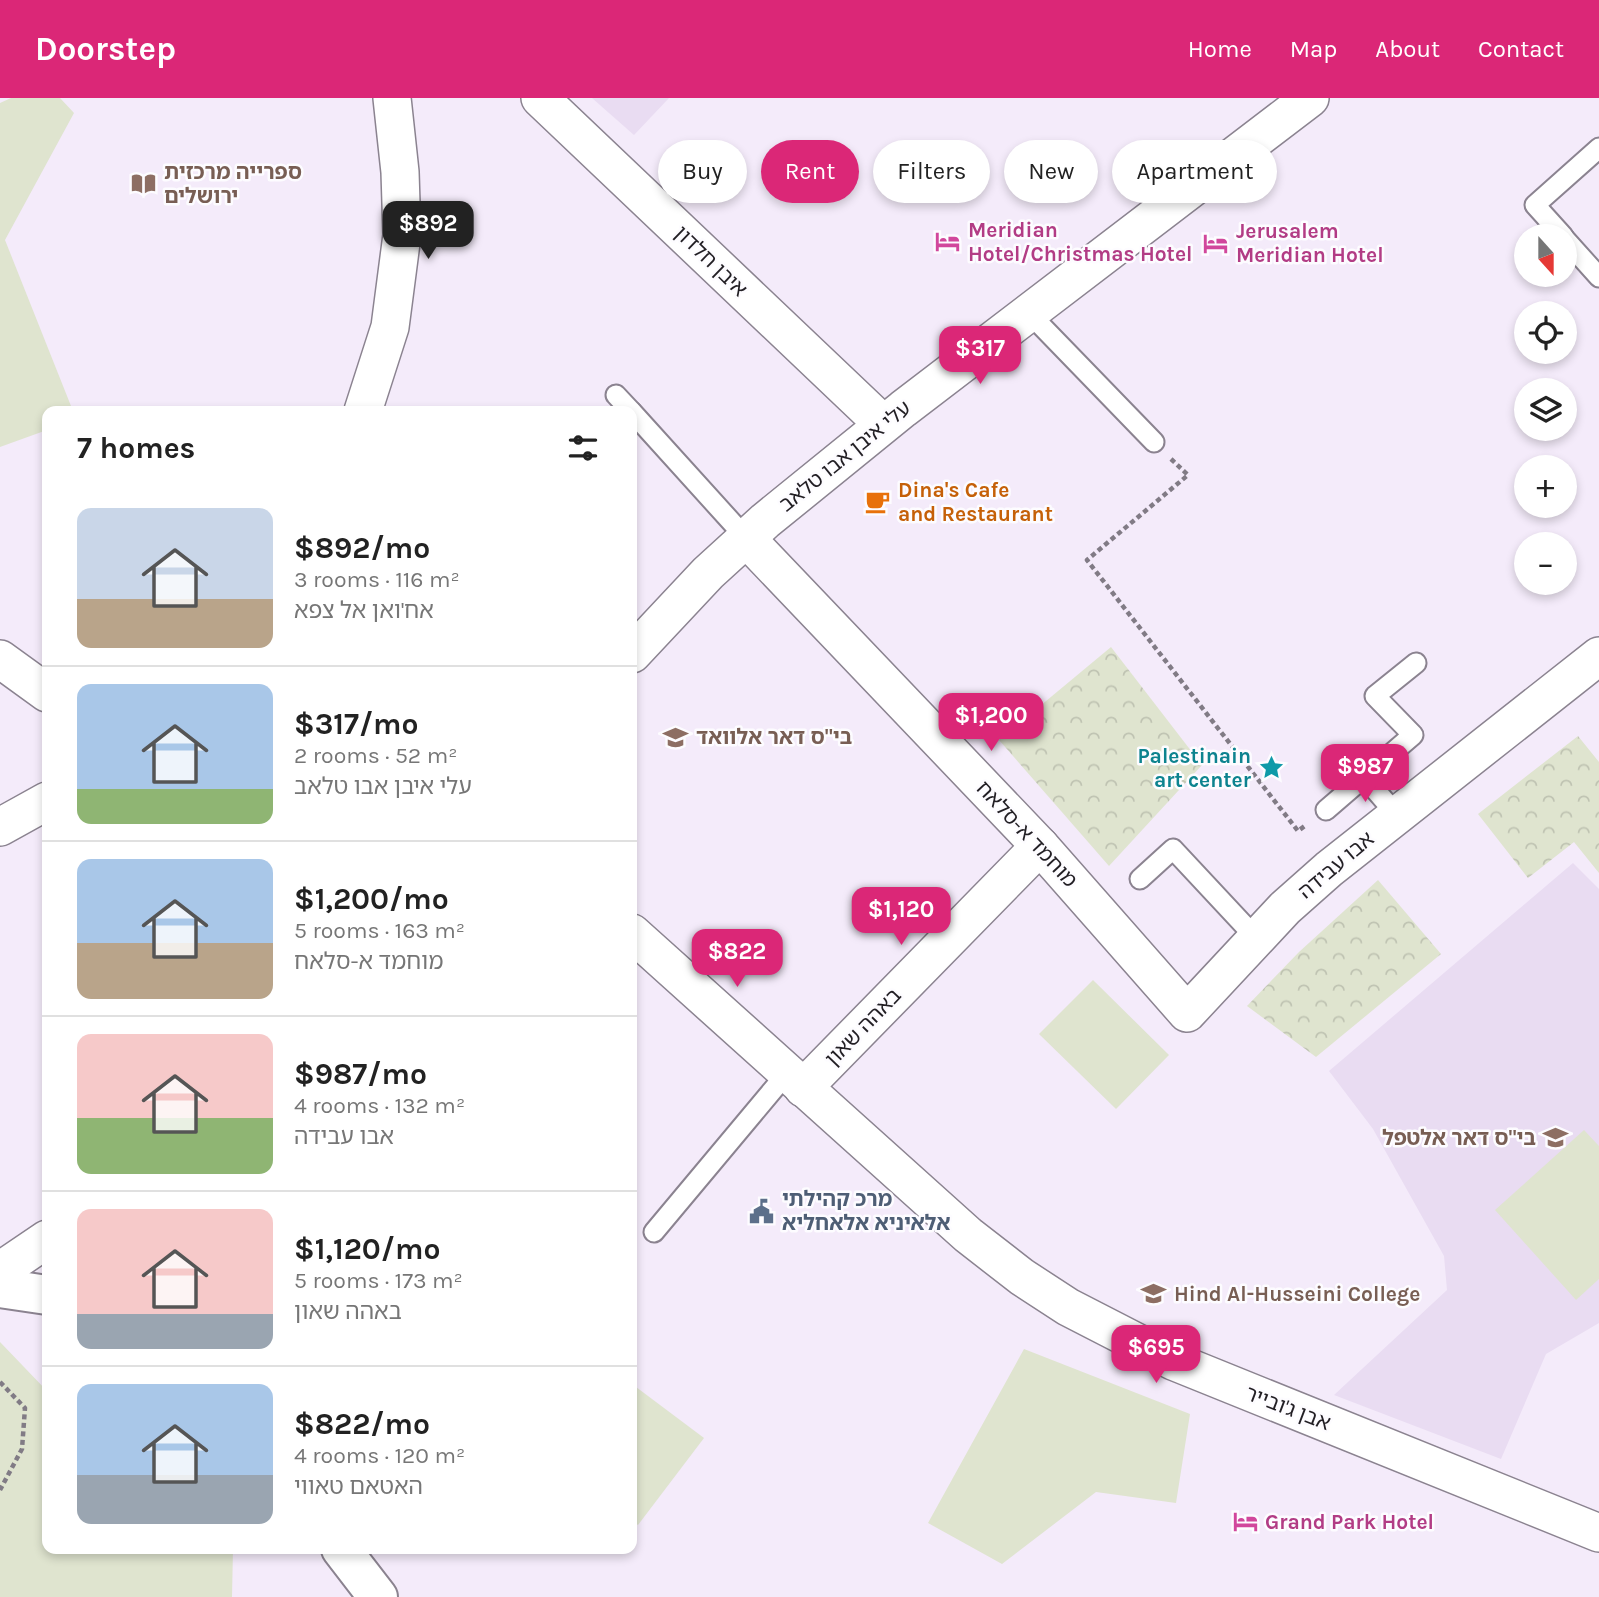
<!DOCTYPE html>
<meta charset="utf-8">
<style>
:root{--surface:#fff;--page:#f2f2f2;--text:#222;--muted:#767676;--line:#e0e0e0;--accent:#db2777}
body{margin:0;font-family:Karla,"Noto Sans Hebrew",sans-serif;background:var(--page);color:var(--text);height:100vh;display:flex;flex-direction:column;font-size:26px;white-space:nowrap}
*{box-sizing:border-box;margin:0}
p{font-size:23px;color:var(--muted)}
.icon{flex:none;width:38px;height:38px;fill:none;stroke:currentColor;stroke-width:2;stroke-linecap:round;stroke-linejoin:round}
.map{position:relative;flex:1;overflow:hidden}
.side{position:absolute;left:42px;top:308px;width:595px;height:1148px;display:flex;flex-direction:column;background:var(--surface);border-radius:14px;box-shadow:0 4px 10px #0003}
.side>*{flex:none}
.top-card{position:absolute;left:658px;top:42px;width:665px;height:63px;display:flex;gap:14px}
.needle{width:46px;rotate:159deg}
.tools{position:absolute;left:1514px;top:126px;display:grid;gap:14px}
.tools a{display:grid;place-items:center;width:63px;height:63px;border-radius:50%;background:var(--surface);box-shadow:0 4px 10px #0003;font-size:35px}
.price{position:absolute;translate:-50% -60px;padding:0 16px;border-radius:14px;background:var(--accent);color:#fff;font-size:23px;line-height:46px;filter:drop-shadow(0 2px 4px #0008)}
.price::after{content:'';position:absolute;left:50%;top:42px;width:21px;height:16px;margin-left:-10px;background:inherit;clip-path:polygon(0 0,100% 0,50% 100%)}
.price.current{background:#222;color:#fff}
ul{padding:0;list-style:none}
li{display:flex;align-items:center;gap:21px;height:175px;padding:0 35px}
li+li{border-top:2px solid var(--line)}
li span{display:grid;place-items:center;flex:none;width:196px;height:140px;border-radius:14px;color:#555}
li>.icon{margin-inline-start:auto}
span .icon{width:84px;height:84px;fill:#fffc;stroke-width:1}
li b{font-size:30px}
h2{display:flex;justify-content:space-between;align-items:center;height:84px;padding:0 35px;font-size:30px}
.tag{padding:0 24px;border-radius:32px;background:var(--surface);box-shadow:0 4px 10px #0003;font-size:24px;line-height:63px}
.tag.current{background:var(--accent);color:#fff}
header{display:flex;align-items:center;gap:42px;box-sizing:border-box;height:98px;padding:0 35px;background:var(--accent);color:#fff}
header strong{font-size:33px}
nav{display:flex;gap:38px;margin-inline-start:auto;font-size:24px}
.map>svg:first-child{display:block}
.built{fill:#e9dcf2}
.grass{fill:#dfe4cf}
.park{fill:url(#park-crowns)}
.lines{fill:none;stroke-linecap:round;stroke-linejoin:round}
.service-casing{stroke:#8b8390;stroke-width:23}
.minor-casing{stroke:#8b8390;stroke-width:40}
.tertiary-casing{stroke:#8b8390;stroke-width:42}
.path{stroke:#817b85;stroke-width:4.5;stroke-dasharray:5 3.5;stroke-linecap:butt}
.service{stroke:#fff;stroke-width:19}
.minor{stroke:#fff;stroke-width:37}
.tertiary{stroke:#fff;stroke-width:38}
.labels{text-anchor:middle;dominant-baseline:central;stroke-width:5;stroke-linejoin:round;paint-order:stroke}
.education-label{font-size:21px;font-weight:bold;fill:#785e54;stroke:#fdfcff;text-anchor:start}
.hotel-label{font-size:21px;font-weight:bold;fill:#b23c85;stroke:#fdfcff;text-anchor:start}
.street-label{font-size:21px;fill:#221f24;stroke:#fdfcff}
.food-label{font-size:21px;font-weight:bold;fill:#c56008;stroke:#fdfcff;text-anchor:start}
.culture-label{font-size:21px;font-weight:bold;fill:#0d838f;stroke:#fdfcff;text-anchor:end}
.service-label{font-size:21px;font-weight:bold;fill:#4e5e75;stroke:#fdfcff;text-anchor:start}
</style>
<header>
<strong>Doorstep</strong>
<nav><a>Home</a><a>Map</a><a>About</a><a>Contact</a></nav>
</header>
<div class="map">
<svg width="1599" height="1499" viewBox="0 0 1599 1499">
<defs>
<pattern id="park-crowns" width="20" height="18" patternUnits="userSpaceOnUse" patternTransform="scale(1.75)"><rect width="20" height="18" fill="#dfe4cf"/><path d="M2 6a3 3 0 1 1 6 0M12 15a3 3 0 1 1 6 0" fill="none" stroke="#bfc3b2"/></pattern>
</defs>
<rect width="100%" height="100%" fill="#f4ebfa"/>
<!-- built -->
<g class="built">
<path d="M592 0H669L634 37Z"/>
<path d="M1573 765 1599 791V1225L1546 1256 1501 1361 1334 1297 1447 1192 1444 1158 1373 1031 1329 973Z"/>
</g>
<!-- grass -->
<g class="grass">
<path d="M11 0H60L74 15 5 142 73 313H47V332L0 349V5Z"/>
<path d="M1093 882 1169 957 1116 1011 1039 936Z"/>
<path d="M1584 1032 1599 1048V1181L1576 1202 1495 1112Z"/>
<path d="M0 1244 47 1293V1451H233L232 1499H0Z"/>
<path d="M1024 1251 1190 1316 1176 1405 1096 1394 1002 1466 928 1425Z"/>
<path d="M632 1286 704 1340 638 1427 632 1423Z"/>
</g>
<!-- park -->
<g class="park">
<path d="M1111 549 1202 667 1109 768 999 642Z"/>
<path d="M1578 638 1599 664V775L1574 744 1528 780 1478 716Z"/>
<path d="M1378 782 1441 856 1316 959 1247 908 1299 854Z"/>
</g>
<g class="lines">
<defs>
<g id="service">
<path d="M1563 138 1535 107 1599 50"/>
<path d="M1564 140 1599 179"/>
<path d="M1029 215 1154 344"/>
<path d="M616 297 631 313"/>
<path d="M632 314 746 440"/>
<path d="M1364 679 1397 717"/>
<path d="M1326 712 1413 637 1375 598 1416 565"/>
<path d="M1140 781 1173 751 1257 841"/>
<path d="M654 1134 787 975"/>
</g>
<g id="minor">
<path d="M540 0 883 326"/>
<path d="M363 313 390 229 402 137 400 74 392 0"/>
<path d="M746 440 1040 748 1187 915 1285 810 1329 771 1599 558"/>
<path d="M632 556 708 475 765 423 903 311 1310 0"/>
<path d="M0 561 47 595"/>
<path d="M0 729 47 703"/>
<path d="M632 835 968 1137 1022 1179 1068 1209 1173 1263 1599 1435"/>
<path d="M803 990 1040 748"/>
<path d="M0 1173 47 1141"/>
</g>
<g id="tertiary">
<path d="M0 1190 47 1197"/>
<path d="M341 1451 378 1499"/>
</g>
</defs>
<!-- service casing -->
<use href="#service" class="service-casing"/>
<!-- minor casing -->
<use href="#minor" class="minor-casing"/>
<!-- tertiary casing -->
<use href="#tertiary" class="tertiary-casing"/>
<!-- path -->
<g class="path">
<path d="M1171 361 1188 377 1087 462 1298 733 1306 727"/>
<path d="M0 1284 25 1310 22 1351 0 1392"/>
</g>
<!-- service -->
<use href="#service" class="service"/>
<!-- minor -->
<use href="#minor" class="minor"/>
<!-- tertiary -->
<use href="#tertiary" class="tertiary"/>
</g>
<!-- icons -->
<defs>
<symbol id="library-bare" viewBox="-9 -9 18 18"><path d="M-6-4Q-3-5.5-.7-3.5V5Q-3 3-6 4ZM6-4Q3-5.5 .7-3.5V5Q3 3 6 4Z" fill="#8d6e63" stroke="#fdfcff" stroke-width="2.5" paint-order="stroke"/></symbol>
<symbol id="hotel-bare" viewBox="-9 -9 18 18"><path d="M-6-4.5h1.5V1H6V5H4.5V3h-9V5H-6ZM-4 0a1.8 1.8 0 1 1 3.6 0ZM.5 0V-2.5h3Q6-2.5 6 0Z" fill="#d1479c" stroke="#fdfcff" stroke-width="2.5" paint-order="stroke"/></symbol>
<symbol id="cafe-bare" viewBox="-9 -9 18 18"><path d="M-5.5-4.5H6V0H3Q3 3.5 0 3.5H-2.5Q-5.5 3.5-5.5 0ZM3-3.2v2h1.7v-2ZM-6 4.5H4V6H-6Z" fill="#e8710a" stroke="#fdfcff" stroke-width="2.5" paint-order="stroke"/></symbol>
<symbol id="school-bare" viewBox="-9 -9 18 18"><path d="M0-5L7-2L0 1L-7-2ZM-4 1L0 2.5L4 1V4Q0 6-4 4Z" fill="#8d6e63" stroke="#fdfcff" stroke-width="2.5" paint-order="stroke"/></symbol>
<symbol id="sight-bare" viewBox="-9 -9 18 18"><path d="M0-6L1.8-2.2L6-1.7L2.9 1.2L3.7 5.4L0 3.3L-3.7 5.4L-2.9 1.2L-6-1.7L-1.8-2.2Z" fill="#0f9aa8" stroke="#fdfcff" stroke-width="2.5" paint-order="stroke"/></symbol>
<symbol id="civic-bare" viewBox="-9 -9 18 18"><path d="M-.6-6.5H3V-4.5H.6V-3L4-1V1h2V6H-6V1h2V-1L-.6-3ZM-1.2 2.5V6h2.4V2.5Z" fill="#5c6f8a" stroke="#fdfcff" stroke-width="2.5" paint-order="stroke"/></symbol>
<symbol id="university-bare" viewBox="-9 -9 18 18"><path d="M0-5L7-2L0 1L-7-2ZM-4 1L0 2.5L4 1V4Q0 6-4 4Z" fill="#8d6e63" stroke="#fdfcff" stroke-width="2.5" paint-order="stroke"/></symbol>
</defs>
<g fill-rule="evenodd">
<use href="#library-bare" x="126" y="68" width="35" height="35"/>
<use href="#hotel-bare" x="930" y="126" width="35" height="35"/>
<use href="#hotel-bare" x="1198" y="128" width="35" height="35"/>
<use href="#cafe-bare" x="860" y="386" width="35" height="35"/>
<use href="#school-bare" x="658" y="622" width="35" height="35"/>
<use href="#sight-bare" x="1254" y="652" width="35" height="35"/>
<use href="#school-bare" x="1538" y="1022" width="35" height="35"/>
<use href="#civic-bare" x="744" y="1096" width="35" height="35"/>
<use href="#university-bare" x="1136" y="1178" width="35" height="35"/>
<use href="#hotel-bare" x="1228" y="1406" width="35" height="35"/>
</g>
<g class="labels">
<!-- education labels -->
<g class="education-label">
<text x="164" y="74">ספרייה מרכזית<tspan x="164" dy="24">ירושלים</tspan></text>
<text x="696" y="639">בי"ס דאר אלוואד</text>
<text x="1536" y="1040" text-anchor="end">בי"ס דאר אלטפל</text>
<text x="1174" y="1196">Hind Al-Husseini College</text>
</g>
<!-- hotel labels -->
<g class="hotel-label">
<text x="968" y="132">Meridian<tspan x="968" dy="24">Hotel/Christmas Hotel</tspan></text>
<text x="1236" y="133">Jerusalem<tspan x="1236" dy="24">Meridian Hotel</tspan></text>
<text x="1265" y="1424">Grand Park Hotel</text>
</g>
<!-- street labels -->
<g class="street-label">
<text transform="translate(711 163) rotate(44)">איבן חלדון</text>
<text transform="translate(845 358) rotate(-39)">עלי איבן אבו טלאב</text>
<text transform="translate(1027 736) rotate(47)">מוחמד א-סלאח</text>
<text transform="translate(1336 767) rotate(-40)">אבו עבידה</text>
<text transform="translate(863 929) rotate(-46)">באהה שאון</text>
<text transform="translate(1288 1310) rotate(21)">אבן ג'ובייר</text>
</g>
<!-- food labels -->
<g class="food-label">
<text x="898" y="392">Dina's Cafe<tspan x="898" dy="24">and Restaurant</tspan></text>
</g>
<!-- culture labels -->
<g class="culture-label">
<text x="1251" y="658">Palestinain<tspan x="1251" dy="24">art center</tspan></text>
</g>
<!-- service labels -->
<g class="service-label">
<text x="782" y="1101">מרכ קהילתי<tspan x="782" dy="24">אלאיניא אלאחליא</tspan></text>
</g>
</g>
</svg>
<div class="tools">
<a><svg class="needle" viewBox="-14 -14 28 28"><path d="M0-13l5 13h-10z" fill="#e53935"/><path d="M0 13l5-13h-10z" fill="#767676"/></svg></a>
<a><svg class="icon" aria-label="locate" viewBox="0 0 24 24"><circle cx="12" cy="12" r="6"/><path d="M12 2v4M12 18v4M2 12h4M18 12h4"/></svg></a>
<a><svg class="icon" aria-label="layers" viewBox="0 0 24 24"><path d="M12 4l9 5-9 5-9-5zM3 14l9 5 9-5"/></svg></a>
<a>+</a>
<a>−</a>
</div>
<b class="price current" style="left:428px;top:163px">$892</b>
<b class="price" style="left:980px;top:288px">$317</b>
<b class="price" style="left:991px;top:655px">$1,200</b>
<b class="price" style="left:1365px;top:706px">$987</b>
<b class="price" style="left:901px;top:849px">$1,120</b>
<b class="price" style="left:737px;top:891px">$822</b>
<b class="price" style="left:1156px;top:1287px">$695</b>
<div class="top-card">
<a class="tag">Buy</a>
<a class="tag current">Rent</a>
<a class="tag">Filters</a>
<a class="tag">New</a>
<a class="tag">Apartment</a>
</div>
<section class="side">
<h2>7 homes<svg class="icon" aria-label="filters" viewBox="0 0 24 24"><path d="M4 7h16M4 17h16"/><circle cx="9" cy="7" r="2"/><circle cx="15" cy="17" r="2"/></svg></h2>
<ul>
<li><span style="background:linear-gradient(#c9d6e8 65%,#b9a48a 0)"><svg class="icon" aria-label="home" viewBox="0 0 24 24"><path d="M3 11l9-7 9 7M6 9v11h12V9"/></svg></span><div><b>$892/mo</b><p>3 rooms · 116 m²</p><p>אח'ואן אל צפא</p></div></li>
<li><span style="background:linear-gradient(#a9c7e8 75%,#8fb573 0)"><svg class="icon" aria-label="home" viewBox="0 0 24 24"><path d="M3 11l9-7 9 7M6 9v11h12V9"/></svg></span><div><b>$317/mo</b><p>2 rooms · 52 m²</p><p>עלי איבן אבו טלאב</p></div></li>
<li><span style="background:linear-gradient(#a9c7e8 60%,#b9a48a 0)"><svg class="icon" aria-label="home" viewBox="0 0 24 24"><path d="M3 11l9-7 9 7M6 9v11h12V9"/></svg></span><div><b>$1,200/mo</b><p>5 rooms · 163 m²</p><p>מוחמד א-סלאח</p></div></li>
<li><span style="background:linear-gradient(#f6c9c9 60%,#8fb573 0)"><svg class="icon" aria-label="home" viewBox="0 0 24 24"><path d="M3 11l9-7 9 7M6 9v11h12V9"/></svg></span><div><b>$987/mo</b><p>4 rooms · 132 m²</p><p>אבו עבידה</p></div></li>
<li><span style="background:linear-gradient(#f6c9c9 75%,#9aa5b1 0)"><svg class="icon" aria-label="home" viewBox="0 0 24 24"><path d="M3 11l9-7 9 7M6 9v11h12V9"/></svg></span><div><b>$1,120/mo</b><p>5 rooms · 173 m²</p><p>באהה שאון</p></div></li>
<li><span style="background:linear-gradient(#a9c7e8 65%,#9aa5b1 0)"><svg class="icon" aria-label="home" viewBox="0 0 24 24"><path d="M3 11l9-7 9 7M6 9v11h12V9"/></svg></span><div><b>$822/mo</b><p>4 rooms · 120 m²</p><p>האטאם טאווי</p></div></li>
</ul>
</section>
</div>
